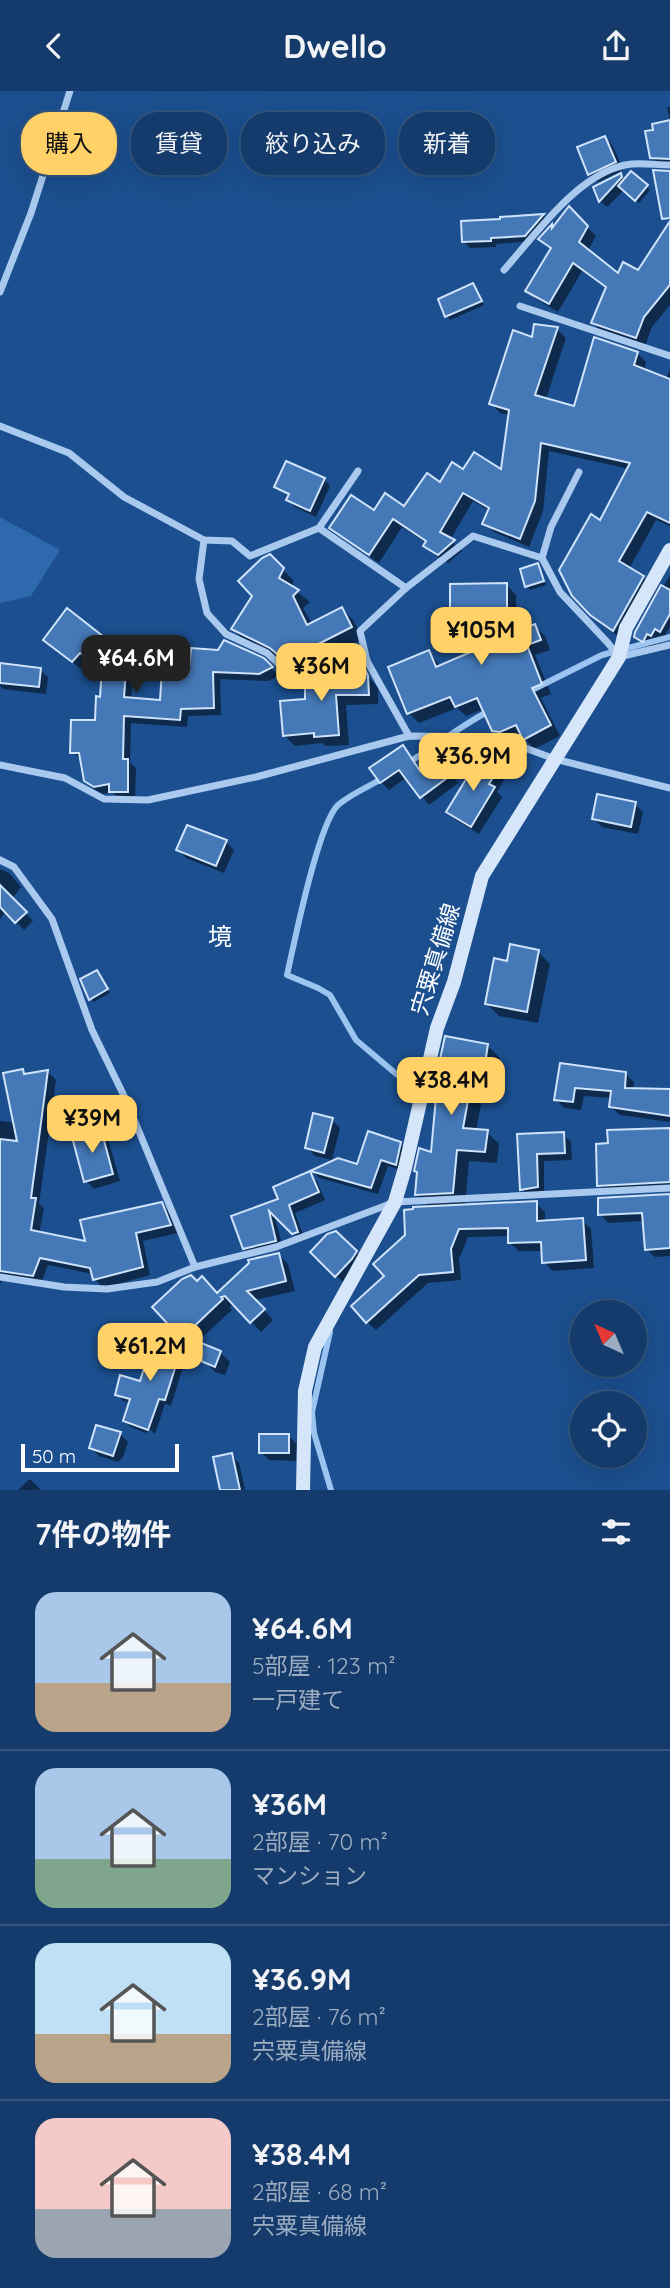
<!DOCTYPE html>
<html lang="ja">
<meta charset="utf-8">
<style>
:root{--surface:#143b6b;--page:#1d4271;--text:#f1f3f6;--muted:#9dadc1;--line:#33557e;--accent:#ffd166}
body{margin:0;font-family:Quicksand,"Noto Sans JP",sans-serif;background:var(--page);color:var(--text);height:100vh;display:flex;flex-direction:column;font-size:26px;white-space:nowrap}
*{box-sizing:border-box;margin:0}
p{font-size:23px;color:var(--muted)}
.icon{flex:none;width:38px;height:38px;fill:none;stroke:currentColor;stroke-width:2;stroke-linecap:round;stroke-linejoin:round}
.map{position:relative;height:1399px;overflow:hidden}
.side{display:flex;flex-direction:column;background:var(--surface);flex:1}
.side>*{flex:none}
.hud{position:absolute;left:21px;top:21px;width:628px;height:63px;display:flex;gap:14px}
.needle{width:46px;rotate:316deg}
.tools{position:absolute;left:570px;top:1209px;display:grid;gap:14px}
.tools a{display:grid;place-items:center;width:77px;height:77px;border-radius:50%;background:var(--surface);box-shadow:0 7px 28px #0002,0 0 0 2px var(--line);font-size:35px}
.scale{position:absolute;left:21px;bottom:18px;width:158px;box-sizing:border-box;padding-left:7px;border:4px solid #fff;border-top:0;font-size:19px;line-height:24px;white-space:nowrap;color:#fff;-webkit-text-stroke:5px #1b4f8f;paint-order:stroke}
.price{position:absolute;translate:-50% -60px;padding:0 16px;border-radius:14px;background:var(--accent);color:#111;font-size:23px;line-height:46px;filter:drop-shadow(0 2px 4px #0008)}
.price::after{content:'';position:absolute;left:50%;top:42px;width:21px;height:16px;margin-left:-10px;background:inherit;clip-path:polygon(0 0,100% 0,50% 100%)}
.price.selected{background:#222;color:#fff}
ul{padding:0;list-style:none}
li{display:flex;align-items:center;gap:21px;height:175px;padding:0 35px}
li+li{border-top:2px solid var(--line)}
li span{display:grid;place-items:center;flex:none;width:196px;height:140px;border-radius:21px;color:#555}
li>.icon{margin-inline-start:auto}
span .icon{width:84px;height:84px;fill:#fffc;stroke-width:1}
li b{font-size:30px}
h2{display:flex;justify-content:space-between;align-items:center;height:84px;padding:0 35px;font-size:30px}
.chip{padding:0 24px;border-radius:28px;background:var(--surface);box-shadow:0 7px 28px #0002,0 0 0 2px var(--line);font-size:24px;line-height:63px}
.chip.selected{background:var(--accent);color:#111}
header{display:flex;justify-content:space-between;align-items:center;height:91px;padding:0 35px;background:var(--surface);font-size:32px;font-weight:700}
.map>svg:first-child{display:block}
.green{fill:#2e69ad}
.shadow{fill:#0007}
.lines{fill:none;stroke-linecap:round;stroke-linejoin:round}
.stream{stroke:#9cc4f0;stroke-width:6}
.building{fill:#4478b7;stroke:#cfe3fa;stroke-width:2}
.minor{stroke:#a9c9ee;stroke-width:7}
.secondary{stroke:#d6e6fa;stroke-width:14}
.labels{text-anchor:middle;dominant-baseline:central;stroke-width:5;stroke-linejoin:round;paint-order:stroke}
.street-label{font-size:23px;fill:#fff;stroke:#1b4f8f}
.neighbourhood-label{font-size:24px;fill:#fff;stroke:#1b4f8f}
</style>
<header><svg class="icon" aria-label="back" viewBox="0 0 24 24"><path d="M15 5l-7 7 7 7"/></svg>Dwello<svg class="icon" aria-label="share" viewBox="0 0 24 24"><path d="M12 15V3M7 8l5-5 5 5M5 13v7h14v-7"/></svg></header>
<div class="map">
<svg width="670" height="1399" viewBox="0 0 670 1399">
<rect width="100%" height="100%" fill="#1b4f8f"/>
<!-- green -->
<path class="green" d="M0 426 60 459 31 505 0 512Z"/>
<!-- shadow -->
<g class="shadow">
<path d="M667 16H670V76L661 75 652 66 670 31Z"/>
<path d="M605 47 613 55 623 79 598 91 590 83Z"/>
<path d="M449 49 457 57 461 78 430 85 422 77Z"/>
<path d="M631 82 650 99 639 112 624 99 607 116 600 110 595 96 620 84 625 89Z"/>
<path d="M569 118 596 145 588 160 619 185 639 181 670 133V214L652 236 645 255 602 241 593 232 607 197 582 180 558 221 536 208 527 199 552 158 541 148 552 135 554 137Z"/>
<path d="M544 125 549 130 531 150 496 153V156L470 157 464 151 502 128Z"/>
<path d="M472 194 484 214 450 229 447 225Z"/>
<path d="M557 238 566 247 546 308 576 317 637 262 646 271 644 280 666 288 670 278V435L656 429 629 478 643 486 652 495 622 548 601 533 574 504 601 431 629 378 549 360 543 420 529 456 494 441 485 432 490 420 473 410 450 449 462 460 448 472 435 464 426 455 427 452 402 436 379 472 341 446 332 437 375 421 405 417 463 381H502L510 324 500 322 491 312 534 248Z"/>
<path d="M324 388 330 395 316 426 295 416 288 409 290 405 276 396Z"/>
<path d="M270 465 294 490 291 496 310 511 303 517 312 533 342 518 353 529 363 548 298 581 284 568 244 550 233 538 255 505Z"/>
<path d="M538 475 541 479 546 494 530 499 527 495Z"/>
<path d="M670 484V536L660 553 657 551 653 559 636 545Z"/>
<path d="M506 493 516 504 517 542 535 535 545 545 550 559 535 564 551 603 541 607 560 645 534 658 523 645 511 651 504 649 494 639 484 618 466 625 457 617 419 632 409 622 429 561 441 576 481 559V534L462 535 452 525Z"/>
<path d="M45 549 127 556 133 562 156 558 160 561 158 574 134 571 131 608 161 611 191 581 263 569 279 585 268 590 220 588 221 624 188 625 187 636 131 632 130 672 136 677 135 708H119L112 701 103 703 94 698 86 690 82 669 72 661 97 631 104 580 88 568 81 578Z"/>
<path d="M0 573 40 579 48 586 46 603 3 598 0 595Z"/>
<path d="M365 582 378 597V613L346 614 349 654 326 655 322 652 295 655 285 645 307 610Z"/>
<path d="M402 656 422 681 438 669 458 692 429 714 407 686 389 699 381 691Z"/>
<path d="M497 679 505 687 497 701 502 706 479 743 456 729 448 721Z"/>
<path d="M635 713 643 721 638 743 602 736 594 728Z"/>
<path d="M226 751 234 759 224 782 186 767 179 759Z"/>
<path d="M0 778 9 782 21 796 12 808 33 830 24 839 6 820 0 828Z"/>
<path d="M538 861 550 873 538 932 499 925 487 913 509 872Z"/>
<path d="M97 881 110 902 94 911 91 908Z"/>
<path d="M488 955 500 967 497 984 487 982 476 1040 487 1041 499 1053 497 1072 469 1070 465 1115 536 1112 545 1121V1131L582 1129 591 1138 594 1177 553 1180 544 1171 543 1160H519L510 1152V1145L468 1146 459 1168 461 1189 428 1192 376 1239 367 1231 387 1185 407 1145 430 1117 416 1103 432 1064 437 1008 434 1005Z"/>
<path d="M561 974 625 982 634 991 633 999 670 1000V1031L620 1024 611 1016 612 1007 584 1005 581 1019 564 1017 556 1008Z"/>
<path d="M22 980 27 985 48 981 56 989 39 1113 44 1117 39 1143 87 1152 161 1113 169 1121 178 1142 143 1150 150 1184 103 1197 95 1188 93 1183 48 1174 41 1192 2 1188 0 1194V1030L15 1032Z"/>
<path d="M332 1029 340 1037 332 1069 315 1065 307 1057Z"/>
<path d="M670 1038V1099L608 1102 599 1094Z"/>
<path d="M100 1040 108 1048 120 1090 94 1098 86 1090Z"/>
<path d="M563 1043 571 1051 572 1069 544 1070V1103L529 1106 522 1098 519 1045Z"/>
<path d="M400 1053 407 1060 403 1080 388 1075 378 1103 319 1087 313 1081 358 1075Z"/>
<path d="M309 1082 317 1090 325 1109 295 1122 305 1149 302 1150 274 1123 283 1157 253 1165 245 1157 234 1126 281 1109Z"/>
<path d="M670 1105V1165L655 1166 646 1158 644 1130 608 1132 600 1123Z"/>
<path d="M336 1142 364 1170 344 1192 312 1161Z"/>
<path d="M278 1163 288 1173 295 1200 255 1209 273 1229 261 1241 235 1214 229 1216 232 1219 196 1252 220 1261 230 1271 225 1284 215 1281 154 1216 218 1204Z"/>
<path d="M181 1256 187 1263 171 1315 165 1313 155 1343 150 1338 146 1342 131 1336 125 1330 131 1312 123 1310 117 1303 142 1292Z"/>
<path d="M120 1343 128 1351 123 1366 118 1371 99 1365 91 1357Z"/>
<path d="M289 1345 297 1353 296 1370 269 1369 261 1361Z"/>
<path d="M231 1364 239 1372 245 1399H222Z"/>
<path d="M30 1388 41 1399H18Z"/>
</g>
<g class="lines">
<!-- stream -->
<g class="stream">
<path d="M526 602 602 564 670 546"/>
<path d="M406 673C435 656 461 634 491 619"/>
<path d="M385 686C370 695 351 703 338 714 318 733 294 853 287 884L318 897 330 904 356 949 420 1003"/>
<path d="M330 1241 312 1321 314 1342 331 1399"/>
</g>
</g>
<!-- building -->
<g class="building">
<path d="M670 29V68L650 67 645 40 653 39 652 33Z"/>
<path d="M605 45 616 71 588 84 577 56Z"/>
<path d="M450 47 454 71 420 78 416 54Z"/>
<path d="M653 79 670 80V127L662 128Z"/>
<path d="M631 80 648 94 635 110 618 95Z"/>
<path d="M621 82 622 86 599 111 593 96Z"/>
<path d="M569 115 588 135 579 151 618 182 623 171 638 179 670 130V194L644 226 636 247 591 232 606 196 573 172 549 213 525 200 551 157 538 148 552 133V137Z"/>
<path d="M544 123 525 145 491 147V150L462 151 461 130 500 128V126Z"/>
<path d="M473 192 482 210 445 226 438 208Z"/>
<path d="M534 233 558 236 535 304 574 315 594 246 638 261 634 274 670 288V432L647 421 619 470 644 485 613 540 590 524 572 505 559 479 591 423 600 429 630 372 541 352 535 410 520 448 482 433 489 417 463 402 440 441 455 449 438 464 423 455 426 450 393 428 369 464 329 437 351 404 374 419 385 402 404 415 427 382 440 391 452 371 463 378 474 361 501 378 509 319 489 313 513 239 532 246Z"/>
<path d="M286 370 325 387 310 420 286 409 289 403 274 396Z"/>
<path d="M270 463 284 477 279 487 299 499 293 505 307 534 342 516 352 536 285 570 270 557 231 538 252 505 238 490 262 467Z"/>
<path d="M538 472 544 490 525 496 520 478Z"/>
<path d="M507 492V544L535 533 541 549 527 554 542 593 532 597 551 634 523 649 516 634 500 641 492 640 477 607 455 616 450 606 407 623 388 576 429 559 436 576 480 557 479 525H450V493Z"/>
<path d="M661 494 670 499V523L660 541 655 538 651 545 647 543 643 551 634 546 635 541Z"/>
<path d="M67 517 113 553 128 554 124 606 160 609 162 578 189 580 191 557 218 559 224 549 264 567 273 576 259 583 213 581 214 617 181 618 180 629 124 625 123 668H128V701H109V693L94 696 84 690 79 662H70L71 629H95L96 605 100 606 102 578 80 562 72 571 43 549Z"/>
<path d="M133 552 157 556 155 572 131 568Z"/>
<path d="M0 572 41 577 39 596 0 592Z"/>
<path d="M366 580 368 585 369 604H336L339 644 314 646V642L283 645 280 610 305 608V582Z"/>
<path d="M403 654 420 680 438 666 451 684 420 707 399 679 380 692 369 677Z"/>
<path d="M479 667 498 678 489 693 495 696 471 736 446 721Z"/>
<path d="M597 703 636 711 631 736 592 728Z"/>
<path d="M187 734 227 749 216 775 176 759Z"/>
<path d="M0 794 27 821 15 832 0 816Z"/>
<path d="M510 853 539 859 527 921 485 913 494 867 507 870Z"/>
<path d="M97 879 108 898 89 909 80 888Z"/>
<path d="M445 945 488 953 485 973 475 971 463 1037 488 1039 485 1061 457 1059 453 1102 415 1104 417 1081 414 1080 419 1057 431 1061 436 1006 432 1005Z"/>
<path d="M560 972 626 981 625 997 670 998V1025L609 1016 611 1000 575 997 573 1011 554 1009Z"/>
<path d="M23 978 24 983 48 979 31 1107H36L31 1139 85 1150 80 1129 162 1111 171 1134 136 1142 143 1176 93 1189 90 1177 40 1167 33 1185 0 1180V1048L17 1050 3 982Z"/>
<path d="M313 1022 333 1027 324 1062 305 1057Z"/>
<path d="M670 1037V1091L597 1095 596 1053 608 1052 607 1039Z"/>
<path d="M101 1038 113 1083 84 1091 72 1046Z"/>
<path d="M368 1040 401 1051 396 1074 381 1069 371 1097 310 1080 338 1067 357 1073Z"/>
<path d="M564 1041 565 1062 537 1063 538 1096 520 1099 517 1043Z"/>
<path d="M310 1080 319 1101 289 1114 298 1141 292 1143 269 1120 276 1150 243 1158 231 1125 278 1108 273 1096Z"/>
<path d="M670 1103V1157L645 1159 642 1122 598 1124V1107Z"/>
<path d="M537 1110V1130L583 1127 586 1169 542 1172 541 1151 508 1152V1137L459 1138 451 1158 453 1181 419 1184 366 1232 351 1215 384 1185 373 1173 405 1144 404 1119 413 1118V1116Z"/>
<path d="M336 1140 357 1160 352 1168 335 1186 310 1161 327 1143Z"/>
<path d="M279 1162 286 1190 247 1200 265 1218 250 1232 225 1205 221 1206 223 1208 184 1245 221 1260 215 1276 203 1271 152 1216 182 1188 191 1184 197 1190 202 1185 217 1202 249 1172 248 1169Z"/>
<path d="M154 1246 182 1255 165 1309 159 1308 148 1339 123 1330 130 1308 115 1304 120 1284 140 1290Z"/>
<path d="M96 1334 121 1341 113 1365 89 1357Z"/>
<rect x="259" y="1343" width="30" height="19"/>
<path d="M232 1362 240 1399H220L213 1366Z"/>
</g>
<g class="lines">
<!-- minor -->
<g class="minor">
<path d="M504 179C536 143 581 78 632 73 644 72 658 74 670 74"/>
<path d="M0 201 31 122 70 0"/>
<path d="M520 215 670 265"/>
<path d="M0 335 69 362 124 406 204 449 232 450 250 465 319 437 358 380"/>
<path d="M319 437 406 497"/>
<path d="M204 449 199 488 207 522 226 543 267 562 283 577 319 570H367"/>
<path d="M542 467 551 436 579 381"/>
<path d="M409 645 367 570 360 540 406 497 473 445 542 467 560 501 608 552 619 566 670 554"/>
<path d="M0 674 65 687 104 708 148 709 256 686 409 645 495 646 555 668 670 697"/>
<path d="M0 769 14 776 52 828 92 939 126 1009 195 1176"/>
<path d="M0 1186 64 1196 107 1198 157 1191 195 1176 276 1156 395 1111 670 1097"/>
</g>
<!-- secondary -->
<path class="secondary" d="M303 1399 305 1300 315 1256 395 1111 405 1077 437 937 454 891 482 785 619 566 626 537 670 459"/>
</g>
<g class="labels">
<!-- street labels -->
<g class="street-label">
<text transform="translate(435 868) rotate(-73)">宍粟真備線</text>
</g>
<!-- neighbourhood labels -->
<g class="neighbourhood-label">
<text x="220" y="845">境</text>
</g>
</g>
</svg>
<div class="tools">
<a><svg class="needle" viewBox="-14 -14 28 28"><path d="M0-13l5 13h-10z" fill="#e53935"/><path d="M0 13l5-13h-10z" fill="#9dadc1"/></svg></a>
<a><svg class="icon" aria-label="locate" viewBox="0 0 24 24"><circle cx="12" cy="12" r="6"/><path d="M12 2v4M12 18v4M2 12h4M18 12h4"/></svg></a>
</div>
<div class="scale">50 m</div>
<b class="price" style="left:481px;top:576px">¥105M</b>
<b class="price selected" style="left:136px;top:604px">¥64.6M</b>
<b class="price" style="left:321px;top:612px">¥36M</b>
<b class="price" style="left:473px;top:702px">¥36.9M</b>
<b class="price" style="left:451px;top:1026px">¥38.4M</b>
<b class="price" style="left:92px;top:1064px">¥39M</b>
<b class="price" style="left:150px;top:1292px">¥61.2M</b>
<div class="hud">
<a class="chip selected">購入</a>
<a class="chip">賃貸</a>
<a class="chip">絞り込み</a>
<a class="chip">新着</a>
</div>
</div>
<section class="side">
<h2>7件の物件<svg class="icon" aria-label="filters" viewBox="0 0 24 24"><path d="M4 7h16M4 17h16"/><circle cx="9" cy="7" r="2"/><circle cx="15" cy="17" r="2"/></svg></h2>
<ul>
<li><span style="background:linear-gradient(#a9c7e8 65%,#b9a48a 0)"><svg class="icon" aria-label="home" viewBox="0 0 24 24"><path d="M3 11l9-7 9 7M6 9v11h12V9"/></svg></span><div><b>¥64.6M</b><p>5部屋 · 123 m²</p><p>一戸建て</p></div></li>
<li><span style="background:linear-gradient(#a9c7e8 65%,#7fa58c 0)"><svg class="icon" aria-label="home" viewBox="0 0 24 24"><path d="M3 11l9-7 9 7M6 9v11h12V9"/></svg></span><div><b>¥36M</b><p>2部屋 · 70 m²</p><p>マンション</p></div></li>
<li><span style="background:linear-gradient(#bfe0f5 65%,#b9a48a 0)"><svg class="icon" aria-label="home" viewBox="0 0 24 24"><path d="M3 11l9-7 9 7M6 9v11h12V9"/></svg></span><div><b>¥36.9M</b><p>2部屋 · 76 m²</p><p>宍粟真備線</p></div></li>
<li><span style="background:linear-gradient(#f6c9c9 65%,#9aa5b1 0)"><svg class="icon" aria-label="home" viewBox="0 0 24 24"><path d="M3 11l9-7 9 7M6 9v11h12V9"/></svg></span><div><b>¥38.4M</b><p>2部屋 · 68 m²</p><p>宍粟真備線</p></div></li>
</ul>
</section>
